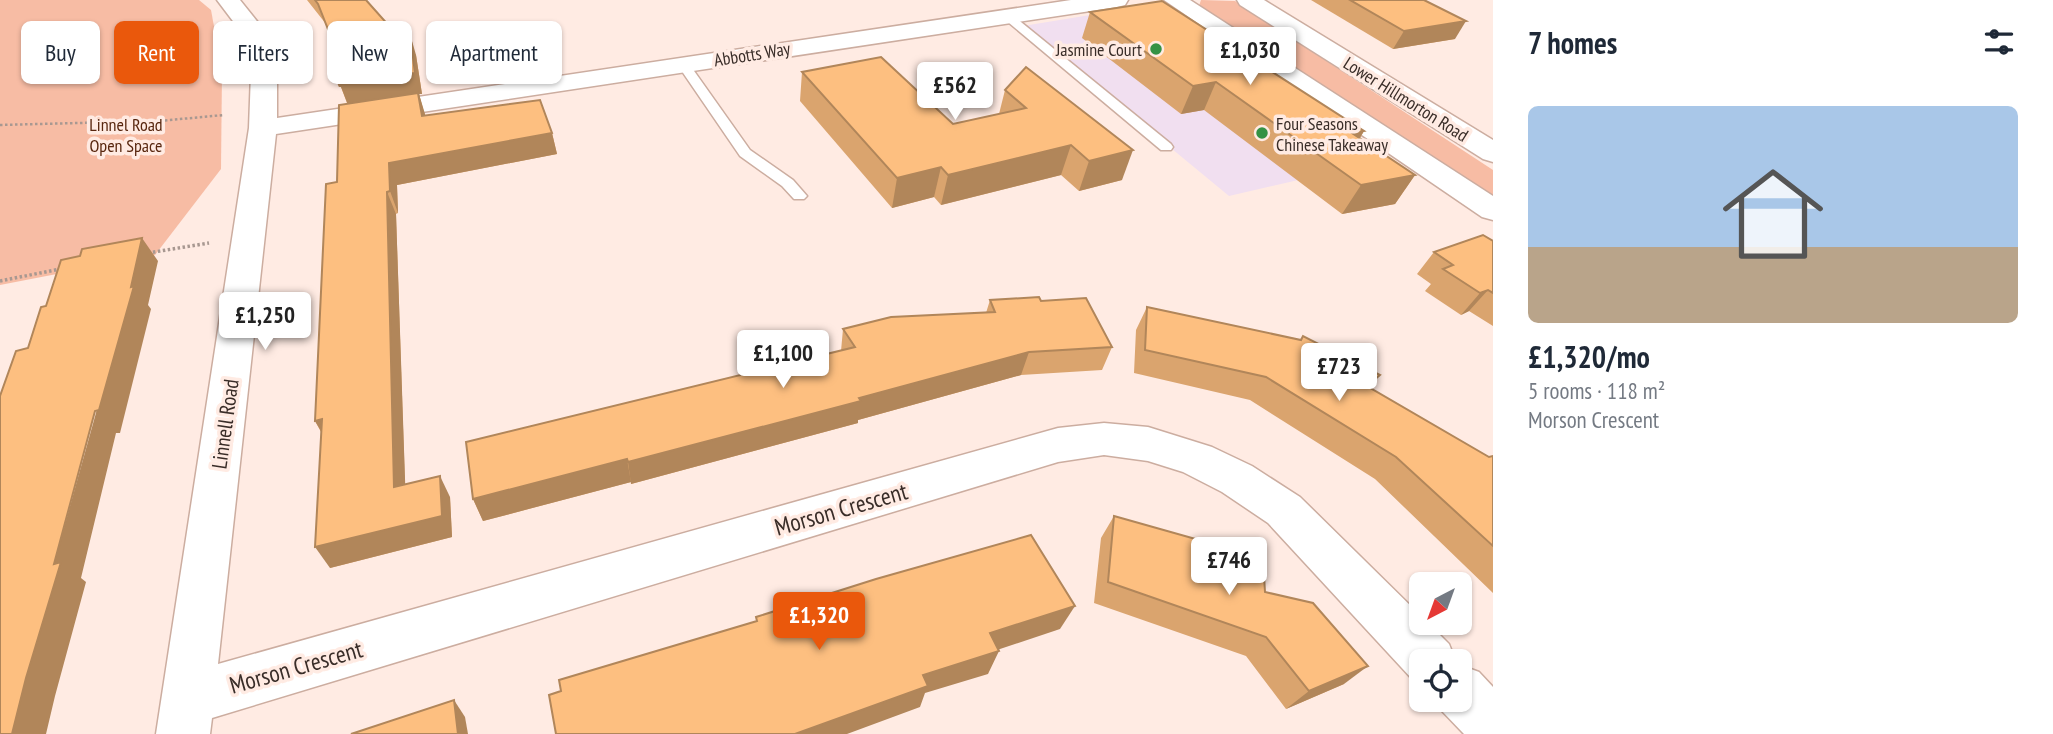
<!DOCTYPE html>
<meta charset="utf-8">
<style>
:root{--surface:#fff;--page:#f2f2f3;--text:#1f2937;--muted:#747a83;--line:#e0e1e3;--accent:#ea580c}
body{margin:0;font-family:"PT Sans Narrow",sans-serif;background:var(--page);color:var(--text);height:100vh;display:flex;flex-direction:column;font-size:26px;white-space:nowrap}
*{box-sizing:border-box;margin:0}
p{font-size:23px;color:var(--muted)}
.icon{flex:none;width:38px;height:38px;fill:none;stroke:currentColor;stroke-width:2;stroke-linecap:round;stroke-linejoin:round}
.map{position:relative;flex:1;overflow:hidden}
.sheet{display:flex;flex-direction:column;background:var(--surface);width:560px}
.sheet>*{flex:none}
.banner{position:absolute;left:21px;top:21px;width:665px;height:63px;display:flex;gap:14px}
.needle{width:46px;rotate:221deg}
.buttons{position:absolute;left:1409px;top:572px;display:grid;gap:14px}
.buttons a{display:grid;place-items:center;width:63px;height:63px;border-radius:10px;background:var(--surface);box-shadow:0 2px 5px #0004;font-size:35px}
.price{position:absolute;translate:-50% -60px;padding:0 16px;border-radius:7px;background:#fff;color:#222;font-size:23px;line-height:46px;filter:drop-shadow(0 2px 4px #0008)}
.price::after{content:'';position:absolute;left:50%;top:42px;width:21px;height:16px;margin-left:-10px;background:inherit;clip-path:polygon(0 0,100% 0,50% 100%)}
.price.on{background:var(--accent);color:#fff}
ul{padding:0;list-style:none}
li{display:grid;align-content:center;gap:14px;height:371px;padding:0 35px}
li+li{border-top:2px solid var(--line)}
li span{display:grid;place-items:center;height:217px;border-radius:10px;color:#555}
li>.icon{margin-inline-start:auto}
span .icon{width:126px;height:126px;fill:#fffc;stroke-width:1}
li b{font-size:30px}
h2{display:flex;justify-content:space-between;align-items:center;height:84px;padding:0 35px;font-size:30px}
.pill{padding:0 24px;border-radius:10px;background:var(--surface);box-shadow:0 2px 5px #0004;font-size:24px;line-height:63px}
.pill.on{background:var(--accent);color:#fff}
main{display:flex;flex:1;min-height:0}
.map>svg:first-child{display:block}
.commercial{fill:#f1dff0}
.green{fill:#f7bca4}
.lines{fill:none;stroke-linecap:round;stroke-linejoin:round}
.service-casing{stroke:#ccada0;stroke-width:3}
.minor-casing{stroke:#ccada0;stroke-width:3}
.path-far1{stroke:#a89891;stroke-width:2.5;stroke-dasharray:2.5 2.5;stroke-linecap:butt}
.path{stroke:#a89891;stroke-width:3.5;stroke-dasharray:2.5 2.5;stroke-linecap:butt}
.service{fill:#fff;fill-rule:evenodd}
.minor{fill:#fff;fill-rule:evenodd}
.wall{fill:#daa46e}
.shaded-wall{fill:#b1865a}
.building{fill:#fdbf80;stroke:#b1865a;stroke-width:2}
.poi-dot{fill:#349245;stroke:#ffebe3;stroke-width:2.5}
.labels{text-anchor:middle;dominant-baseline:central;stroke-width:7;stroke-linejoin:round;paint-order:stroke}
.far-poi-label{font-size:18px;fill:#392d28;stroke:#ffebe3;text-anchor:end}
.far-street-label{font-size:18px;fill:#392d28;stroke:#ffebe3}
.far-park-label{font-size:18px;fill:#58260e;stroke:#ffebe3}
.street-label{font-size:21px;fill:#392d28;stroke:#ffebe3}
.near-street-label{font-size:24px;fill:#392d28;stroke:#ffebe3}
</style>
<main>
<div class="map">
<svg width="1493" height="734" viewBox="0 0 1493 734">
<rect width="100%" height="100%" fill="#ffebe3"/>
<!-- commercial -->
<path class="commercial" d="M1133 8 1377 162 1229 196 1023 26Z"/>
<!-- green -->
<g class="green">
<path d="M0 0H199L211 10 222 70 221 169 155 255 0 285Z"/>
<path d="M1201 0 1235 1 1493 170V199L1199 6Z"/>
</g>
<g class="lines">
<defs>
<g id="service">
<path d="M1002 13H1010L1171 144 1173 147 1171 150H1161L1002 17Z"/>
<path d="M683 60 687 61 750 150 793 180 807 196 804 199H794L782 186 740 156 677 64Z"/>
</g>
<g id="minor">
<path d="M217 0H240L272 40 277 73V118L1071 0H1128L1125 5 1117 7 276 134 218 664 1058 428 1104 423 1148 427 1212 447 1252 466 1300 497 1421 616V623H1428L1449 644 1456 662H1421V683L1413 680 1268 523 1222 492 1183 472 1148 461 1104 455 1058 462 212 718 210 734H156L249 128 251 73 248 41Z"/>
<path d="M1164 0H1190L1493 196V220L1482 217Z"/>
<path d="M1237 0H1264L1493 140V162L1483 159 1240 5Z"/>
<path d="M1460 665 1479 672 1493 687V734H1464L1441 710 1437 700H1460Z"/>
</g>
</defs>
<!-- service casing -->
<use href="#service" class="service-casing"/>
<!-- minor casing -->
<use href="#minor" class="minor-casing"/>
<!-- path-far1 -->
<path class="path-far1" d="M0 125 159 121 224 115"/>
<!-- path -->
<g class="path">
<path d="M148 253 209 243"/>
<path d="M0 281 60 269"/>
</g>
<!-- service -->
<use href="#service" class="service"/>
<!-- minor -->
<use href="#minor" class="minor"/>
</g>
<!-- wall -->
<g class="wall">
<path d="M307 0H366L416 55 422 94H419L425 116 552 133 557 154 397 185 398 213 396 214 405 484 450 497 452 537 330 568 321 432 315 421 337 182 347 103 341 87H339L330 66 331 37 326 24Z"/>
<path d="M1311 0H1424L1455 39 1393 49Z"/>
<path d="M1090 12 1364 131 1360 138 1415 175 1395 204 1342 214 1204 110 1181 114 1082 38Z"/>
<path d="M802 72 953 124 999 114 1005 90 1122 180 1079 191 1061 175 941 205 934 197 892 208 800 101Z"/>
<path d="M1493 241V326L1469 311 1461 315 1425 291 1431 284 1417 274 1434 252Z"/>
<path d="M990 300 1041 301 1112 347 1102 370 1021 375 858 420V423L631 484V482L483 521 473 499 841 351 843 329 986 313Z"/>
<path d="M1147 307 1369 388 1489 457 1493 456V593L1375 479 1250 400 1134 373 1136 330Z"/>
<path d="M1114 516 1265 592 1344 684 1286 709 1246 656 1094 603 1101 538Z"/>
</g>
<!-- shaded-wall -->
<g class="shaded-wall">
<path d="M1466 21 1455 39 1393 49 1404 31Z"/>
<path d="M410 34 416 55 422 94H419L425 114 429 138 422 116 348 105 341 87H339L330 66Z"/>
<path d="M1216 82 1204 110 1181 114 1193 86Z"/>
<path d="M1364 131 1347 159 1352 133Z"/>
<path d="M552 133 557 154 397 185 398 213 390 191 389 163Z"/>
<path d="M1071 145 1061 175 941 205 948 175Z"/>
<path d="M1133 150 1122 180 1079 191 1089 161Z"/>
<path d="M941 167 934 197 892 208 897 178Z"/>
<path d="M1415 175 1395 204 1342 214 1361 185Z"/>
<path d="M387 192 396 214 406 508 394 487Z"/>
<path d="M142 238 158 261 148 305 151 309 120 433H116L81 578 86 582 55 696 46 734H12L54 564 131 287Z"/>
<path d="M1488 290 1469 311 1461 315 1480 293Z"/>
<path d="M1029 352 1021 375 858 420V423L631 484 628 462 859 398Z"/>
<path d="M322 419 328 443 315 421Z"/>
<path d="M627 459 631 482 483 521 473 499Z"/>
<path d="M440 476 450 497 452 537 330 568 315 547Z"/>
<path d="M1075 606 1060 629 979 656 990 633Z"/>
<path d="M999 651 988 674 925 693 920 707 847 734H795L923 675Z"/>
<path d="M1368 666 1344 684 1286 709 1309 691Z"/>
<path d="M454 700 465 717 468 734H458Z"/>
</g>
<!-- building -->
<g class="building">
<path d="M315 0H366L398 36 410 34 415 73 339 83 340 65 330 66 331 37 318 4Z"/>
<path d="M1350 0H1424L1466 21 1404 31Z"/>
<path d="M1162 1 1364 131 1352 133 1415 175 1361 185 1216 82 1193 86 1090 12Z"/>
<path d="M881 57 953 124 1026 108 1005 90 1026 67 1133 150 1089 161 1071 145 948 175 941 167 897 178 802 72Z"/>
<path d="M418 93 422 116 540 100 552 133 389 163 390 191 387 192 394 487 440 476 442 516 315 547 322 419 315 421 326 184 337 182 339 105Z"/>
<path d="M1483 235 1493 241V293L1488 290 1480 293 1443 269 1453 265 1434 252Z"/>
<path d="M142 238 131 287 134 286 99 410 95 411 54 564 61 562 26 678 12 734H0V396L16 351 28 348 41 307 46 306 61 260 80 256 82 249Z"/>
<path d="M1039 297 1041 301 1086 298 1112 347 1029 352 859 398 861 401 628 462 627 459 473 499 466 442 855 347 843 329 891 317 995 312 990 300Z"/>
<path d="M1147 307 1301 340 1303 336 1380 375 1367 386 1489 457 1493 456V546L1396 457 1266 377 1145 350Z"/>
<path d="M1114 516 1263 558 1265 592 1313 603 1368 666 1309 691 1266 637 1108 582Z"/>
<path d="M1031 535 1075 606 990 633 999 651 923 675 928 686 795 734H556L549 695 561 691 559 680 757 621 756 617 876 579Z"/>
<path d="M454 700 458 734H351Z"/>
</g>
<!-- markers -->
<g class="poi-dot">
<circle cx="1156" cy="49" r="7"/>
<circle cx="1262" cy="133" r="7"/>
</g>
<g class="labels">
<!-- far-poi labels -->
<g class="far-poi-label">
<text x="1142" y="49">Jasmine Court</text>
<text x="1276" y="123" text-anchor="start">Four Seasons<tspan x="1276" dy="21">Chinese Takeaway</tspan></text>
</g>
<!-- far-street labels -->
<g class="far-street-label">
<text transform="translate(752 54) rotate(-9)">Abbotts Way</text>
<text transform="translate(1406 99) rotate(32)">Lower Hillmorton Road</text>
</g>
<!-- far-park labels -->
<g class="far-park-label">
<text x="126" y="124">Linnel Road<tspan x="126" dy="21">Open Space</tspan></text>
</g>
<!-- street labels -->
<g class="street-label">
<text transform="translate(225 424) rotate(-82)">Linnell Road</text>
</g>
<!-- near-street labels -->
<g class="near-street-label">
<text transform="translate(841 509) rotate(-16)">Morson Crescent</text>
<text transform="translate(296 667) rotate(-16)">Morson Crescent</text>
</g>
</g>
</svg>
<div class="buttons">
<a><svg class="needle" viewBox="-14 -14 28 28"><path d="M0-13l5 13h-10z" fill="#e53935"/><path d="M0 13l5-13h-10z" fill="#747a83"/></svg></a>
<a><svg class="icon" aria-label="locate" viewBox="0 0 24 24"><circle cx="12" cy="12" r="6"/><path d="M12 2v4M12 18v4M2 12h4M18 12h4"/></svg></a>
</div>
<b class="price" style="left:1250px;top:87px">£1,030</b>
<b class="price" style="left:955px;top:122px">£562</b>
<b class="price" style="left:265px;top:352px">£1,250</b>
<b class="price" style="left:783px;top:390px">£1,100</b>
<b class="price" style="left:1339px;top:403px">£723</b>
<b class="price" style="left:1229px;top:597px">£746</b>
<b class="price on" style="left:819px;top:652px">£1,320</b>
<div class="banner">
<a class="pill">Buy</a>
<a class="pill on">Rent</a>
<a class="pill">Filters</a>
<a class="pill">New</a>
<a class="pill">Apartment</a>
</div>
</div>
<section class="sheet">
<h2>7 homes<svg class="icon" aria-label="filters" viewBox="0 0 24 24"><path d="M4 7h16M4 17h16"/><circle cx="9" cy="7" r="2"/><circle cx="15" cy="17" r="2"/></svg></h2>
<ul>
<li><span style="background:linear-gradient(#a9c7e8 65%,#b9a48a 0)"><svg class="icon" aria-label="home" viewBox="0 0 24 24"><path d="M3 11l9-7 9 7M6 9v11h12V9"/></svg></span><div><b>£1,320/mo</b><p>5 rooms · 118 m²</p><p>Morson Crescent</p></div></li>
</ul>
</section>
</main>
